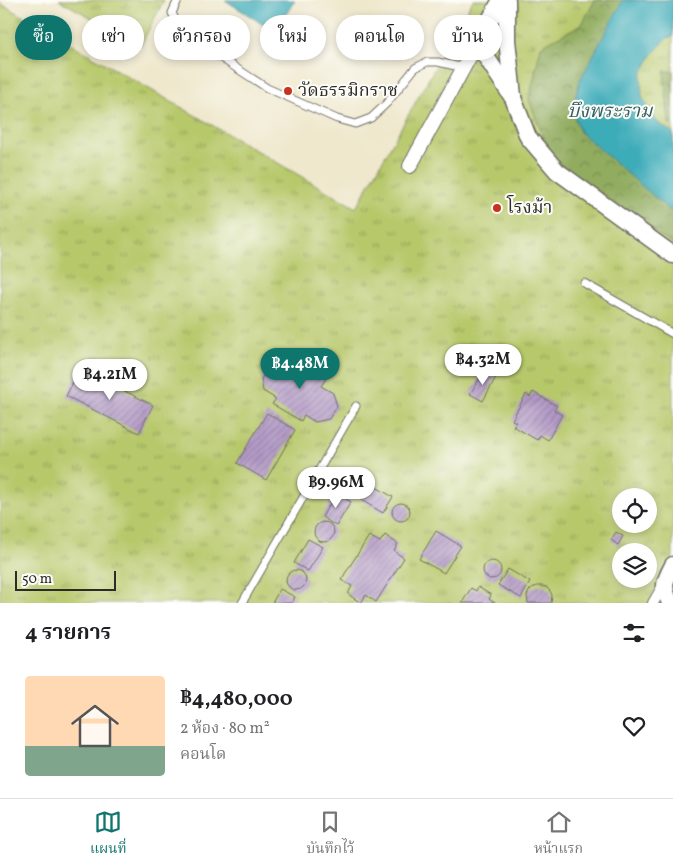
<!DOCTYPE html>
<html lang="th">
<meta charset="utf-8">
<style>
:root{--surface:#fff;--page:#f6f6f6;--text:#202124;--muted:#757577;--line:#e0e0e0;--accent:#0f766e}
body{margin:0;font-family:Vollkorn,"Noto Serif Thai",serif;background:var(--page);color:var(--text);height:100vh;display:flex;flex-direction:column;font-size:19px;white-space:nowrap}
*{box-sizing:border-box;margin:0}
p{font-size:16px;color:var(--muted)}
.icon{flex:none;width:28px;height:28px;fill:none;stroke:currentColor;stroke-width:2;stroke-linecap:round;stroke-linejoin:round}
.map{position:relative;height:603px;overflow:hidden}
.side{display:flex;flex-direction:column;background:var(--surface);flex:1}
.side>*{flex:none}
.top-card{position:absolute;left:15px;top:15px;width:644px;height:45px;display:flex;gap:10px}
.tools{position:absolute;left:612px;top:488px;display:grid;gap:10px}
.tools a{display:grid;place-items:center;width:45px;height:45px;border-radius:50%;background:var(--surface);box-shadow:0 2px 8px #0003;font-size:25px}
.scale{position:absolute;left:15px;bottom:12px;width:101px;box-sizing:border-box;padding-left:5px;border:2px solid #2b2b2b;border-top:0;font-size:14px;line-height:18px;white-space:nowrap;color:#2b2b2b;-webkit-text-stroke:4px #fdfcf7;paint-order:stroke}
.price{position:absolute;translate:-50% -42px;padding:0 11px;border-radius:18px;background:#fff;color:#222;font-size:16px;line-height:32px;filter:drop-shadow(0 1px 2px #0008)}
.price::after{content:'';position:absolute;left:50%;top:30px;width:15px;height:11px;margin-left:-8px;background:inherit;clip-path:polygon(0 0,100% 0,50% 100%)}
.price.selected{background:var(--accent);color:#fff}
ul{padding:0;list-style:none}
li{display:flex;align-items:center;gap:15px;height:125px;padding:0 25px}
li+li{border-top:1px solid var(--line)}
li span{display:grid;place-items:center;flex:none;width:140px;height:100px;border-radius:5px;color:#555}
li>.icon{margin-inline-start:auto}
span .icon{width:60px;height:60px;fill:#fffc;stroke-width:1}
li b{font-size:21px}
h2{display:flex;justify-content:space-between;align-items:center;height:60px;padding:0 25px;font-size:21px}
.chip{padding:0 18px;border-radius:22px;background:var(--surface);box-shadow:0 2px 8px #0003;font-size:18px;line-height:45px}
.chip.selected{background:var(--accent);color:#fff}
.dock{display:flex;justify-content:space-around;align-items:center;height:70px;border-top:1px solid var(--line);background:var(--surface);font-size:14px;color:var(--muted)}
.dock a{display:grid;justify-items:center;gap:2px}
.dock .selected{color:var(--accent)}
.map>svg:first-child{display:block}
.grass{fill:url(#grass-tufts);stroke:#717a4b;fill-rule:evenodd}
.forest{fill:url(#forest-crowns);stroke:#5e6c45}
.water{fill:#3cacb9;stroke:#346c72}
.building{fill:url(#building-hatch)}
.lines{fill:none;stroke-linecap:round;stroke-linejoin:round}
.service-casing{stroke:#706d64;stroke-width:9}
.pedestrian-casing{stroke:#706d64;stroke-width:12}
.minor-casing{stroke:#706d64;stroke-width:16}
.tertiary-casing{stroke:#706d64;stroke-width:19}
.service{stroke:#fff;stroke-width:7}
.pedestrian{stroke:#fff;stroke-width:10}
.minor{stroke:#fff;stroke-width:14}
.tertiary{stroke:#fff;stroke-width:16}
.poi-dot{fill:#c8321e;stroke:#fdfcf7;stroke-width:2}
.labels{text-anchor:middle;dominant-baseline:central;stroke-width:4;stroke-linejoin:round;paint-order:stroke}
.poi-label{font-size:18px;fill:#2b2b2b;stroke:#fdfcf7;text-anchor:start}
.water-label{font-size:19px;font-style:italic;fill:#325f64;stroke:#fdfcf7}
</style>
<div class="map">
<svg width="673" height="603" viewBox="0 0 673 603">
<defs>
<pattern id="grass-tufts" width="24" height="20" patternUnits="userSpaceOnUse" patternTransform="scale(1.25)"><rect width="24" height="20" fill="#b7c86b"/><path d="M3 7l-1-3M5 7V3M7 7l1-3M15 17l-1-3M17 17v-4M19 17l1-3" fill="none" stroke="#95a358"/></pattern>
<pattern id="forest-crowns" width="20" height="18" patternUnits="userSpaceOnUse" patternTransform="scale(1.25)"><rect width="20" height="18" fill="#91ac5f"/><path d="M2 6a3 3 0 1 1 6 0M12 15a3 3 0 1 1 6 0" fill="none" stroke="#778c4f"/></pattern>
<pattern id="building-hatch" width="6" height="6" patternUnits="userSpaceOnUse" patternTransform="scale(1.25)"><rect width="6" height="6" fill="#b299c6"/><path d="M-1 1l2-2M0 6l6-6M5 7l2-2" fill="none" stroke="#917da1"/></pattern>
</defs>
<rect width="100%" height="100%" fill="#fdfcf7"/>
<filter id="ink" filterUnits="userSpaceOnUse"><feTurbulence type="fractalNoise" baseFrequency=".02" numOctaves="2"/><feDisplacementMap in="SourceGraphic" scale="10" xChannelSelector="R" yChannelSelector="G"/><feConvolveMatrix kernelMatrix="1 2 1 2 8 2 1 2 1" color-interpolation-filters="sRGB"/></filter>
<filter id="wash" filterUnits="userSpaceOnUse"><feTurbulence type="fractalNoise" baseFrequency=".0096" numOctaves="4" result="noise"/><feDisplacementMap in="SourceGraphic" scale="20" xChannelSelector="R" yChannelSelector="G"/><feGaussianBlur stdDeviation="1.12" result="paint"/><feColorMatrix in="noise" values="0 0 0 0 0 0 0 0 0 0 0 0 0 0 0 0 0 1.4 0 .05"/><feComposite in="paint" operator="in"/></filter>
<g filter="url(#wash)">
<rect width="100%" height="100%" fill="#efe8cd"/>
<!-- grass -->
<g class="grass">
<path d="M59 0H164L141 45Z"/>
<path d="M473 0H673V603H0V3L356 208ZM621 496H649V524H621ZM621 551H649V579H621Z"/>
</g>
<!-- forest -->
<g class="forest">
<path d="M595 0H635L570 112 673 202V245L552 159 529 100 541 46 582 24Z"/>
<path d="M664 71H673V125L669 124Z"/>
</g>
<!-- water -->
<g class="water">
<path d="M225 0H295L277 29H270Z"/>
<path d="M623 0H673V37L667 38 652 55 641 75 642 97 657 122 673 133V213L580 132 572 111 580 80Z"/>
</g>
<g id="blocks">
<!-- building -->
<g class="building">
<path d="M310 357 325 365 327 377 321 386 333 393 337 406 329 419 315 422 304 415 301 421 272 404 276 399 263 391 261 379 270 365 280 363 292 370 299 360Z"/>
<path d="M80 369 153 405 139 433 66 396Z"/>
<path d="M484 371 496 377 483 401 470 394Z"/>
<path d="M533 392 557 406 554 410 562 415 548 440 540 435 537 440 513 426 516 422 512 420 526 394 530 397Z"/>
<path d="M267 413 295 430 266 480 237 463Z"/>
<circle cx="351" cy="483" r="12"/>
<path d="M371 484 393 497 383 513 361 500Z"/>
<path d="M336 493 351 502 336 526 322 517Z"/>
<circle cx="401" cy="512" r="9"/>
<circle cx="324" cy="532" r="10"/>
<path d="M436 531 461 546 444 573 419 559Z"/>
<path d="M616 532 623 536 618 545 611 540Z"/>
<path d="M385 535 398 544 394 551 404 558 376 602 366 595 361 603 348 594 352 586 341 580 369 536 380 542Z"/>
<path d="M308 539 323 547 308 571 294 563Z"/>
<circle cx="492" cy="570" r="9"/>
<path d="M508 569 530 582 521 598 498 585Z"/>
<circle cx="296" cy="580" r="10"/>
<path d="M537 586H542L546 587 550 591 552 595 551 603H528L527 596 529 591 532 588Z"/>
<path d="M478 587 491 595 489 599 495 603H462L471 588 476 591Z"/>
<path d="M280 589 295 597 292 603H272Z"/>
</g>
</g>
</g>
<g filter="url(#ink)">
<use href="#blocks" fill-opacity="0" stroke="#706d64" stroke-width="1"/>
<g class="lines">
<defs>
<g id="service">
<path d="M178 0 172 13 180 29 187 36 267 88 337 119 355 124 371 118 387 103 415 68 427 62H438L464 68"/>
<path d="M584 283 673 334"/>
<path d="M242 603 356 406"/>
</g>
<path id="pedestrian" d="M653 603 665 582"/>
<path id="minor" d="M410 166 477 43"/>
<g id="tertiary">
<path d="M501 0 477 43 513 98 528 137 557 171 673 255"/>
<path d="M507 0V40L513 96"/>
<path d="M670 603C662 585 664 582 673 565"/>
</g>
</defs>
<!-- service casing -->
<use href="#service" class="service-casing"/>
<!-- pedestrian casing -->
<use href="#pedestrian" class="pedestrian-casing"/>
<!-- minor casing -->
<use href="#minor" class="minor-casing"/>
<!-- tertiary casing -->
<use href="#tertiary" class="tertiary-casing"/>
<!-- service -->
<use href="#service" class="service"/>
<!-- pedestrian -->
<use href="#pedestrian" class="pedestrian"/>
<!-- minor -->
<use href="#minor" class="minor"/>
<!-- tertiary -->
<use href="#tertiary" class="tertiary"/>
</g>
</g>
<!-- markers -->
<g class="poi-dot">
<circle cx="288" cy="91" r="5"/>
<circle cx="497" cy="208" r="5"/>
</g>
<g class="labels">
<!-- poi labels -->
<g class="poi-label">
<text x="298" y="91">วัดธรรมิกราช</text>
<text x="507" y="208">โรงม้า</text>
</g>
<!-- water labels -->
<g class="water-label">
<text x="610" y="112">บึงพระราม</text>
</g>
</g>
</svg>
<div class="tools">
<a><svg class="icon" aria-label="locate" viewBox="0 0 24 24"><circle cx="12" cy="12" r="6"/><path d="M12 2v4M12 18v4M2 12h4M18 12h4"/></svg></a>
<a><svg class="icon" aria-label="layers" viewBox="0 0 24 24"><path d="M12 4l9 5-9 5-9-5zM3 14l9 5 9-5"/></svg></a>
</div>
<div class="scale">50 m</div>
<b class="price" style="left:483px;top:386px">฿4.32M</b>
<b class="price selected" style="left:300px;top:390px">฿4.48M</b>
<b class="price" style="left:110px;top:401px">฿4.21M</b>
<b class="price" style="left:336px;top:509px">฿9.96M</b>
<div class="top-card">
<a class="chip selected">ซื้อ</a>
<a class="chip">เช่า</a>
<a class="chip">ตัวกรอง</a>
<a class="chip">ใหม่</a>
<a class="chip">คอนโด</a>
<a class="chip">บ้าน</a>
</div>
</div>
<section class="side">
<h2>4 รายการ<svg class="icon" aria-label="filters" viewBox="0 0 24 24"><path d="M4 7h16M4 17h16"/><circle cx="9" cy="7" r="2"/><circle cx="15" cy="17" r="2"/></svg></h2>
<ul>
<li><span style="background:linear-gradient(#ffd9b3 70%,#7fa58c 0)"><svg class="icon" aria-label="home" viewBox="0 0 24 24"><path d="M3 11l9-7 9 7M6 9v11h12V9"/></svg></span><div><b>฿4,480,000</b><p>2 ห้อง · 80 m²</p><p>คอนโด</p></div><svg class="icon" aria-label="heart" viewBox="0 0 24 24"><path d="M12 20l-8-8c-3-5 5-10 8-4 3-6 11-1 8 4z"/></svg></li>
</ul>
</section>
<nav class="dock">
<a class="selected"><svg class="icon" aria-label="map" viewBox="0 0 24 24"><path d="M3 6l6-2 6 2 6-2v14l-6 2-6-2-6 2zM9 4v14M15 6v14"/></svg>แผนที่</a>
<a><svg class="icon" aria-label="saved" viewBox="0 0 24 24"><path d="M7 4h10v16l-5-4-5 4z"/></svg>บันทึกไว้</a>
<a><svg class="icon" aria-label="home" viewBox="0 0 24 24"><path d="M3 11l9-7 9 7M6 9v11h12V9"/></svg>หน้าแรก</a>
</nav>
